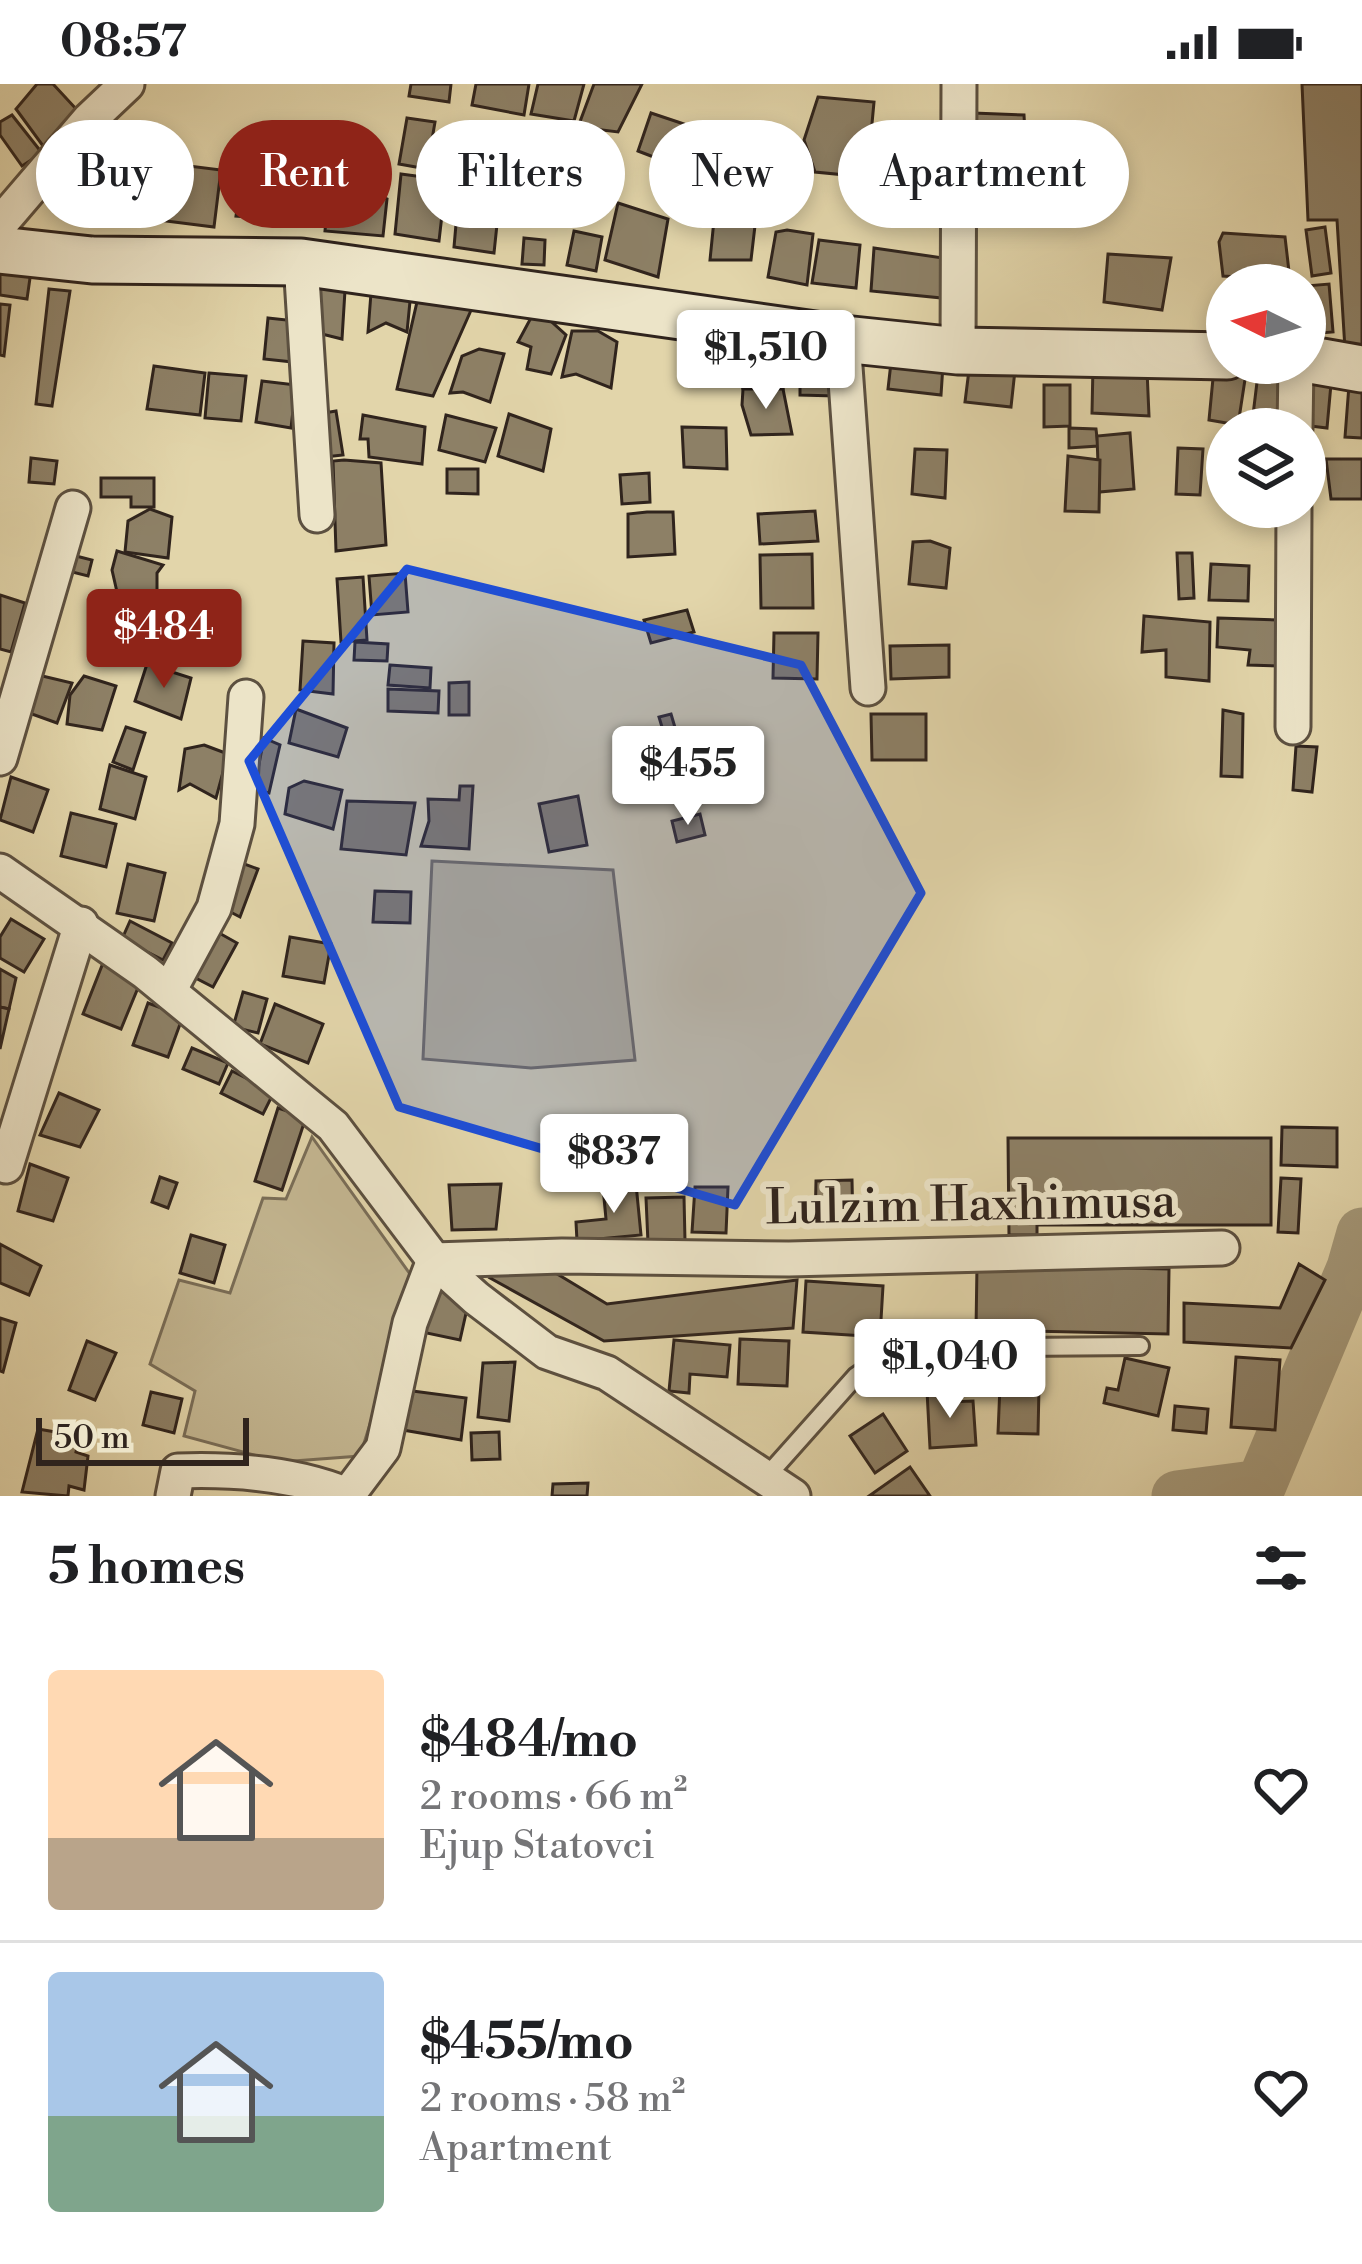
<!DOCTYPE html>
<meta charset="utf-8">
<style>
:root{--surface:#fff;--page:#f2f2f2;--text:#202124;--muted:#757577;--line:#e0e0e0;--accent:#8f2418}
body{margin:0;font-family:"Libre Bodoni",serif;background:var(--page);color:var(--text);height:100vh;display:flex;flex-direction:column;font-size:45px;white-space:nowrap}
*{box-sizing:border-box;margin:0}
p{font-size:39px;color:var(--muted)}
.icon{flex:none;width:66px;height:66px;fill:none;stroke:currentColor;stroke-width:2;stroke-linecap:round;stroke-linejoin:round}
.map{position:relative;height:1412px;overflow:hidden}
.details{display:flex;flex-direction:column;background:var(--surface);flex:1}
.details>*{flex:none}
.top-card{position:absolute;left:36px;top:36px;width:1290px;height:108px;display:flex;gap:24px}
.needle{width:78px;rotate:275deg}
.fabs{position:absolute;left:1206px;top:180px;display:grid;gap:24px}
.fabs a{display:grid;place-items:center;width:120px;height:120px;border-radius:50%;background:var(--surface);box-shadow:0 6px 18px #0003;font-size:60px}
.scale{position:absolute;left:36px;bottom:30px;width:213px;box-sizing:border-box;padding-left:12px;border:6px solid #30241d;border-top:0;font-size:33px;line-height:42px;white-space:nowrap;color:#30241d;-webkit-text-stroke:9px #ece4c8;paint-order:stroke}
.price{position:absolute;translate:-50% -102px;padding:0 27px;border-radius:12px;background:#fff;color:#222;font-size:39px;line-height:78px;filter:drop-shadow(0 3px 6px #0008)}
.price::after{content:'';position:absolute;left:50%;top:72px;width:36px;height:27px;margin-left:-18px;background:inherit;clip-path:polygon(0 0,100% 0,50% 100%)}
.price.current{background:var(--accent);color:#fff}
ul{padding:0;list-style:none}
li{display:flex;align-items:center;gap:36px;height:300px;padding:0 48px}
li+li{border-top:3px solid var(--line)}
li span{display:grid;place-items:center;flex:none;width:336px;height:240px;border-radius:12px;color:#555}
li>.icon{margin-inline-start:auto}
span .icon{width:144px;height:144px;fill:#fffc;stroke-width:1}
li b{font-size:51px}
h2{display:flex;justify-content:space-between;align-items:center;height:144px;padding:0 48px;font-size:51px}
.tag{padding:0 42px;border-radius:54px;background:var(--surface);box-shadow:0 6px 18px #0003;font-size:42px;line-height:108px}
.tag.current{background:var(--accent);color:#fff}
.status{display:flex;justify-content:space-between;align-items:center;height:84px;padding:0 60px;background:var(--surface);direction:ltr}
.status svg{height:33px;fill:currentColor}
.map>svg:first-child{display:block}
.green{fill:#c4b792;stroke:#7a6e58;stroke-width:3}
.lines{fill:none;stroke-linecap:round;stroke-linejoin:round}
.river{stroke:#a5997a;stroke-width:51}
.building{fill:#8d8066;stroke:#30241d;stroke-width:3}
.lane-casing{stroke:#5c5040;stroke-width:22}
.street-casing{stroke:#5c5040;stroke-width:39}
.secondary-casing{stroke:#30241d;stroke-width:51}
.lane{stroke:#ece4c8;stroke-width:16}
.street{stroke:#ece4c8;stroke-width:33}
.secondary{stroke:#ece4c8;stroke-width:45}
.marked{fill:#1d4ed8;fill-opacity:0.2;stroke:#1d4ed8;stroke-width:9;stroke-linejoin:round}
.labels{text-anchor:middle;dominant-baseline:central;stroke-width:12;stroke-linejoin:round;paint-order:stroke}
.street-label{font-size:48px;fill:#30241d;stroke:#ece4c8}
</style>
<div class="status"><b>08:57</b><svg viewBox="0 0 49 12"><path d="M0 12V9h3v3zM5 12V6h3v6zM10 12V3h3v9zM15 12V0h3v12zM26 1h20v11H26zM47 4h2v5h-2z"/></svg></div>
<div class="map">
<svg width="1362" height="1412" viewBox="0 0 1362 1412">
<rect width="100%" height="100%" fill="#e2d5aa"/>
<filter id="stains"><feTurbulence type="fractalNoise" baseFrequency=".00167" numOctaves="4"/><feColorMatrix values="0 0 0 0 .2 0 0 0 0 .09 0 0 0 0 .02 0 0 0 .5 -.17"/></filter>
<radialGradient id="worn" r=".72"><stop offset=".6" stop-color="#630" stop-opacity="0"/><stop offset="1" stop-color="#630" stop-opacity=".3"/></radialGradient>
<!-- green -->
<g class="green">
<path d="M432 777 613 786 635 976 531 984 423 975Z"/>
<path d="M312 1053 415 1197 360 1372 280 1378 184 1352 195 1307 150 1280 179 1196 230 1209 263 1114 286 1115Z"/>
</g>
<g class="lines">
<!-- river -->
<path class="river" d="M1177 1412 1261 1401 1352 1184 1362 1149"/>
</g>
<!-- building -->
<g class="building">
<path d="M37 0H53L78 27 46 66 16 25Z"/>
<path d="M411 0H451L449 18 409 12Z"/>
<path d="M476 0H529L524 31 472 21Z"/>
<path d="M538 0H584L574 37 531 30Z"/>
<path d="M594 0H642L618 48 578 43Z"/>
<path d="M1302 0H1362V267L1345 265 1337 136H1308Z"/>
<path d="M818 13 874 18 867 93 815 88 804 56Z"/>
<path d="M651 29 699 45 685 85 638 67Z"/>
<path d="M973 29 1024 31 1026 68 974 67Z"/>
<path d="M12 31 42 69 22 82 0 51V38Z"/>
<path d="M407 34 435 38 427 85 399 80Z"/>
<path d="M896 38 939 41 937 93 895 90Z"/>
<path d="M92 40 122 60 87 114 50 91Z"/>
<path d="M362 62 363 105 387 115 383 152 325 147 332 68Z"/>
<path d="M157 78 221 86 214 143 150 135Z"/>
<path d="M401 90 446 96 439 157 395 150Z"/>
<path d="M241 95 292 96 289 136 236 132Z"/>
<path d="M459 106 500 112 494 169 454 163Z"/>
<path d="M618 119 668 135 658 193 605 176Z"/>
<path d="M756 133 751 176H710L714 136Z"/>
<path d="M1325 143 1331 189 1312 192 1306 146Z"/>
<path d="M787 146 813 150 807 201 768 193 776 148Z"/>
<path d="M574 147 602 153 596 187 567 181Z"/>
<path d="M1223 149 1285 153 1290 196 1223 192 1219 158Z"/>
<path d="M524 154 545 156 544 181 522 180Z"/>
<path d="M819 156 860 161 856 204 812 199Z"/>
<path d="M874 164 943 174 942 214 871 207Z"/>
<path d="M0 169 33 173 27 215 0 211Z"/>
<path d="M1108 170 1171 174 1162 226 1104 218Z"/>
<path d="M323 188 346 190 342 255 322 250 311 252Z"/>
<path d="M372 196 412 197 407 248 386 239 368 248Z"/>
<path d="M1329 200 1333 248 1309 250 1305 202Z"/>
<path d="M49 205 70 207 52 322 36 320Z"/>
<path d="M417 218 472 224 433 312 397 305Z"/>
<path d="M0 220 10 221 4 272 0 271Z"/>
<path d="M533 230 544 231 566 251 551 290 527 285 531 263 518 258Z"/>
<path d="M268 234 296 237 293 278 264 275Z"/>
<path d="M572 247H598L617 258 611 304 576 290 562 293Z"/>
<path d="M781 260 783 305H743L738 285 740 268Z"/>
<path d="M893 261 944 266 941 311 888 305Z"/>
<path d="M479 265 504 270 490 318 463 308 450 309 462 272Z"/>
<path d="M800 270 835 271V312L800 311Z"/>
<path d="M971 270 1016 277 1011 323 965 318Z"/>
<path d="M1093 281 1147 286 1149 332 1092 329Z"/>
<path d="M154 282 205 289 200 331 147 325Z"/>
<path d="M1214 284 1246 289 1238 341 1209 336Z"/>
<path d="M209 289 246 292 241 337 205 334Z"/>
<path d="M1258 290 1282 293 1279 341 1252 339Z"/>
<path d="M262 297 296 301 291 344 256 338Z"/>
<path d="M1306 298 1331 300 1327 344 1302 341Z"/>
<path d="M1044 301H1070V342L1044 343Z"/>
<path d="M1349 301 1362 302V354L1345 353Z"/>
<path d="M743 305H783L792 350 751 351 742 321Z"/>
<path d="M336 327 343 371 324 373 318 330Z"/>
<path d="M509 330 551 345 543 387 498 372Z"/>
<path d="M363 331 425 343 422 380 369 373 368 355H360Z"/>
<path d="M446 331 496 344 485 378 439 366Z"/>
<path d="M682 343 726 344 727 385 684 383Z"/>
<path d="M1069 344 1096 345 1098 362 1069 364Z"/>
<path d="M1130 349 1134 405 1099 408 1097 352Z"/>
<path d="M1178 364 1203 365 1200 411 1176 410Z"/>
<path d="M915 365 947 366 945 414 912 410Z"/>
<path d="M1068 372 1100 376 1099 428 1065 427Z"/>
<path d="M31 374 57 377 54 400 29 398Z"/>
<path d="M1326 375H1362V415H1331Z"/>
<path d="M344 376 381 379 386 461 336 467 333 377Z"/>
<path d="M447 385H478V410L447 409Z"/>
<path d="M649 389 650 418 622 420 620 391Z"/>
<path d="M101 394H154V423H131V413H101Z"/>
<path d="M150 425 172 433 168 474 125 468 128 437Z"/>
<path d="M815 427 818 457 760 460 758 430Z"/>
<path d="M647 428H673L675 470 628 473V430Z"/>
<path d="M930 457 950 464 946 504 909 500 913 458Z"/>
<path d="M117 467 163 481 157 489V513L117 508 112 486Z"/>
<path d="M1177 469H1192L1194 514 1179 515Z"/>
<path d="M812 470 813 524H761L760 471Z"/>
<path d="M76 472 92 476 88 492 72 488Z"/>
<path d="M1211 480 1249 482 1248 517 1209 516Z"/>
<path d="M405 489 408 528 372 531 369 492Z"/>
<path d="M363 493 367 556 341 558 337 495Z"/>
<path d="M0 511 25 519 11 568 0 565Z"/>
<path d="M117 514 157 518 154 546 115 537Z"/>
<path d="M687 526 694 548 651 559 644 536Z"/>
<path d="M1144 532 1210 538 1209 597 1166 593V566L1142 568Z"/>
<path d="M1218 534 1279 536 1283 582 1248 581 1250 566 1217 563Z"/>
<path d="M100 538 154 546 147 580 98 569Z"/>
<path d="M774 549H818L817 595 773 594Z"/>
<path d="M303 557 334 559 333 610 300 606Z"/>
<path d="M355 558 388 560 387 577 354 576Z"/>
<path d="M949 561V593L891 595 890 562Z"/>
<path d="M147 580 191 594 181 635 135 617Z"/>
<path d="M390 581 431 584 430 604 388 601Z"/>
<path d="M34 590 72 599 57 639 29 629Z"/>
<path d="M84 592 116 602 102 646 67 640 70 611Z"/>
<path d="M469 598V631H449V599Z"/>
<path d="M388 605 439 607 438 629 388 627Z"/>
<path d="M296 625 347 644 338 673 289 659Z"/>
<path d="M1223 626 1243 630 1242 693 1221 692Z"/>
<path d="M671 630 679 657 667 660 659 633Z"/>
<path d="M871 630H926V676H872Z"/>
<path d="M126 643 145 649 133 686 113 678Z"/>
<path d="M264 654 280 661 269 709 254 706Z"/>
<path d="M204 661 228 670 216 714 190 700 179 706 185 665Z"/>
<path d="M1296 662 1317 663 1312 708 1293 706Z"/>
<path d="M110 681 146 693 135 735 100 725Z"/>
<path d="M11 693 48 706 33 748 0 736Z"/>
<path d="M304 697 342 706 333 745 285 730 289 704Z"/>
<path d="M460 702H473L469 765 421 762 429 737 428 715 459 716Z"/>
<path d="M578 712 587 761 549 768 539 720Z"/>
<path d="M347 717 415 719 406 771 341 765Z"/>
<path d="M71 729 116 740 106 783 61 772Z"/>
<path d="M700 730 705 751 677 758 672 737Z"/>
<path d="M236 777 258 785 240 833 221 823Z"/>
<path d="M128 780 165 789 154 837 117 829Z"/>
<path d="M375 807 411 808 410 839 373 838Z"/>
<path d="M11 835 44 855 24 888 0 874V853Z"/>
<path d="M130 837 172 859 163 876 122 855Z"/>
<path d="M212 845 237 859 213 903 188 890Z"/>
<path d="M290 853 331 860 324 899 283 892Z"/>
<path d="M103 879 142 894 121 945 83 930Z"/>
<path d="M0 885 16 894 9 925 0 923Z"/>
<path d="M243 908 267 915 258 949 233 943Z"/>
<path d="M148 919 183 932 168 973 133 961Z"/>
<path d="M275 920 323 940 308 979 260 960Z"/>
<path d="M0 923 9 925 0 965Z"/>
<path d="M192 964 228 979 219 1000 183 985Z"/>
<path d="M232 987 274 1008 263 1030 221 1009Z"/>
<path d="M59 1009 99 1026 80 1063 40 1051Z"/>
<path d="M278 1024 306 1033 282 1106 255 1097Z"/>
<path d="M1282 1043 1337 1044V1083L1281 1081Z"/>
<path d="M1008 1054H1271V1141H1037V1151H1009Z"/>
<path d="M30 1080 68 1094 53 1137 18 1127Z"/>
<path d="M160 1093 177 1099 168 1124 152 1118Z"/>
<path d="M1281 1094 1301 1095 1298 1149 1278 1148Z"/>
<path d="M852 1096 853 1142H815L816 1097Z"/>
<path d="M501 1100 496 1145 452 1146 449 1101Z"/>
<path d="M636 1100 641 1151 577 1157 576 1138 606 1135 603 1103Z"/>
<path d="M695 1103H728L726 1149 692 1148Z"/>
<path d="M684 1113 685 1157 648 1159 646 1114Z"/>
<path d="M191 1151 225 1161 214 1199 180 1189Z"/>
<path d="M0 1160 41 1182 29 1211 0 1199Z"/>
<path d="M1299 1180 1325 1196 1291 1264 1184 1258V1219L1280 1224Z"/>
<path d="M503 1181 544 1182 607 1220 797 1196 793 1244 604 1257 490 1194Z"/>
<path d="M977 1181 1169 1185 1168 1250 976 1246Z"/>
<path d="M435 1195 469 1216 460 1256 417 1247Z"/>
<path d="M806 1197 883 1202 880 1253 803 1248Z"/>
<path d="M0 1234 16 1239 3 1288 0 1287Z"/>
<path d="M740 1255 789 1257 787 1302 738 1300Z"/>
<path d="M674 1256 730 1261 727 1293 690 1290 689 1309 669 1307Z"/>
<path d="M87 1257 116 1269 95 1316 69 1306Z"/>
<path d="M1236 1273 1280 1276 1275 1346 1231 1343Z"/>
<path d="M1125 1274 1169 1284 1158 1332 1104 1319 1107 1304 1118 1306Z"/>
<path d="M515 1278 509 1337 478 1333 483 1279Z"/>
<path d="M1000 1302 1039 1303 1038 1350 998 1349Z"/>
<path d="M405 1306 466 1314 461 1356 397 1345Z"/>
<path d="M947 1306 948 1318 973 1317 976 1361 930 1364 927 1307Z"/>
<path d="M151 1308 182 1315 174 1349 143 1341Z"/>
<path d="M1175 1322 1208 1325 1206 1349 1173 1346Z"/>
<path d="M883 1330 907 1367 875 1389 850 1352Z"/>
<path d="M38 1345 79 1352 76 1368 88 1372 84 1406 69 1402 68 1412 22 1408Z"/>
<path d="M499 1348 500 1375 472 1376 471 1349Z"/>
<path d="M910 1383 930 1412H869Z"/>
<path d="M588 1399 587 1412H552L553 1400Z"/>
</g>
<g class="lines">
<defs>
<path id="lane" d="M767 1392 856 1292 897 1264 1140 1262"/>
<g id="street">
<path d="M0 140 89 36 127 0"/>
<path d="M301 178 317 431"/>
<path d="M843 255 868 604"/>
<path d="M958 267 959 0"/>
<path d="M1295 345 1296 279"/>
<path d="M1293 643 1294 423"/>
<path d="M0 674 73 424"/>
<path d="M0 787 145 888 333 1042 434 1176 476 1214 547 1268 607 1289 793 1412"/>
<path d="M169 907 214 824 237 740 246 613"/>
<path d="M6 1082 81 840"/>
<path d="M434 1176 562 1172 789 1175 1222 1164"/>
<path d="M173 1412 178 1387C235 1385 294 1389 347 1411"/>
<path d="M347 1412 383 1364 410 1239 434 1176"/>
</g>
<g id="secondary">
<path d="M0 166 92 176 301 178 843 255 958 267 1227 272"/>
<path d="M1305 275 1362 285"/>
</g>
</defs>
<!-- lane casing -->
<use href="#lane" class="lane-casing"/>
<!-- street casing -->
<use href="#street" class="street-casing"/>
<!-- secondary casing -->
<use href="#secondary" class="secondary-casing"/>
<!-- lane -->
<use href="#lane" class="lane"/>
<!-- street -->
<use href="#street" class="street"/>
<!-- secondary -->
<use href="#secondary" class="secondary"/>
</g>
<!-- marked area -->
<path class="marked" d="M407 485 801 581 921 809 735 1121 399 1023 249 677Z"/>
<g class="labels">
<!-- street labels -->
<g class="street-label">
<text transform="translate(971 1122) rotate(-1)">Lulzim Haxhimusa</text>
</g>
</g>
<rect width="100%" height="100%" filter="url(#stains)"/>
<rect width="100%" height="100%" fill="url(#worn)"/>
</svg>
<div class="fabs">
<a><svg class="needle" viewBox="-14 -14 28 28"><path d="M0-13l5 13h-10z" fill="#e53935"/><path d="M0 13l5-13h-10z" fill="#757577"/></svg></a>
<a><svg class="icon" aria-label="layers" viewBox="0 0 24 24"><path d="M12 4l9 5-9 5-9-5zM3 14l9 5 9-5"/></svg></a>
</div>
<div class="scale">50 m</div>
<b class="price" style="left:766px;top:328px">$1,510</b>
<b class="price current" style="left:164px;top:607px">$484</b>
<b class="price" style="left:688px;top:744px">$455</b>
<b class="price" style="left:614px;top:1132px">$837</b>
<b class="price" style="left:950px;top:1337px">$1,040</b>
<div class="top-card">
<a class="tag">Buy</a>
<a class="tag current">Rent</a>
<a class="tag">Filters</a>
<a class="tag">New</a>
<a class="tag">Apartment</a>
</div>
</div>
<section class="details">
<h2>5 homes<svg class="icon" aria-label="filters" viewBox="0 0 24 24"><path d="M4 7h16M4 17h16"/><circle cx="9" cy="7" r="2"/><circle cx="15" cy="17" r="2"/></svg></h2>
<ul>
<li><span style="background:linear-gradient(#ffd9b3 70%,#b9a48a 0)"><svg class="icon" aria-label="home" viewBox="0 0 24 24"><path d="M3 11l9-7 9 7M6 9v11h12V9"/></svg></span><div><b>$484/mo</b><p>2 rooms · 66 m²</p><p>Ejup Statovci</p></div><svg class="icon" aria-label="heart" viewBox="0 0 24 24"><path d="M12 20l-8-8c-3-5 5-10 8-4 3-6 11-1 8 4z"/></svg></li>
<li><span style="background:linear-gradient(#a9c7e8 60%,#7fa58c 0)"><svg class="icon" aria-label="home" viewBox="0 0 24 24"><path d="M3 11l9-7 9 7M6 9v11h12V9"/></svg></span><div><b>$455/mo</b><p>2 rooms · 58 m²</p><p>Apartment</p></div><svg class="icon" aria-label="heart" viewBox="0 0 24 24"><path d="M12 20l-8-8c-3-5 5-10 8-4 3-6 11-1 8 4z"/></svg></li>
</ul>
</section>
